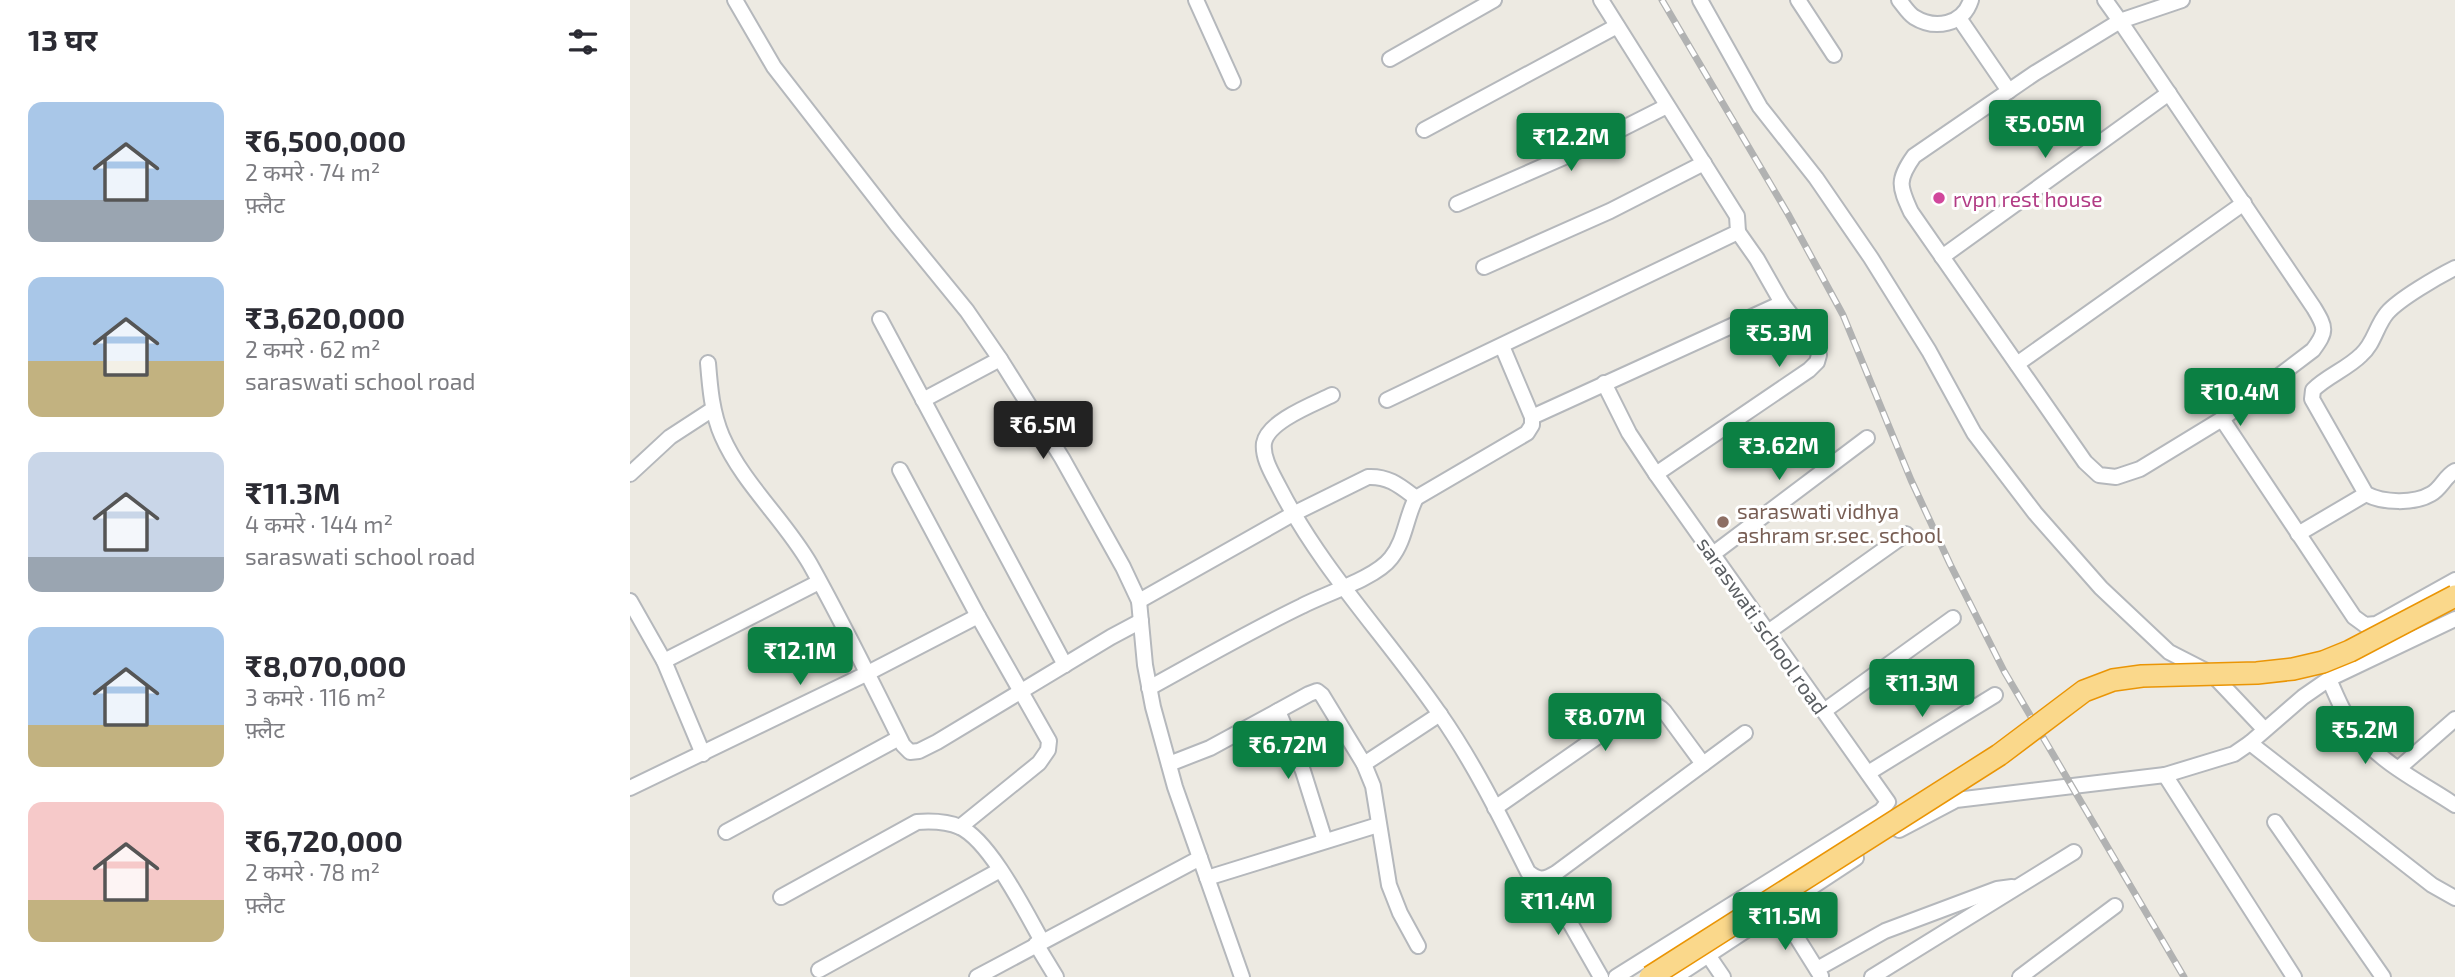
<!DOCTYPE html>
<html lang="hi">
<meta charset="utf-8">
<style>
:root{--surface:#fff;--page:#f7f7f7;--text:#2b2b33;--muted:#7c7c81;--accent:#0b8043}
body{margin:0;font-family:"Exo 2","Noto Sans Devanagari",sans-serif;background:var(--page);color:var(--text);height:100vh;display:flex;flex-direction:column;font-size:26px;white-space:nowrap}
*{box-sizing:border-box;margin:0}
p{font-size:23px;color:var(--muted)}
.icon{flex:none;width:38px;height:38px;fill:none;stroke:currentColor;stroke-width:2;stroke-linecap:round;stroke-linejoin:round}
.map{position:relative;flex:1;overflow:hidden}
.side{display:flex;flex-direction:column;background:var(--surface);width:630px}
.side>*{flex:none}
.price{position:absolute;translate:-50% -60px;padding:0 16px;border-radius:7px;background:var(--accent);color:#fff;font-size:23px;line-height:46px;filter:drop-shadow(0 2px 4px #0008)}
.price::after{content:'';position:absolute;left:50%;top:42px;width:21px;height:16px;margin-left:-10px;background:inherit;clip-path:polygon(0 0,100% 0,50% 100%)}
.price.selected{background:#222;color:#fff}
ul{padding:0;list-style:none}
li{display:flex;align-items:center;gap:21px;height:175px;padding:0 28px}
li span{display:grid;place-items:center;flex:none;width:196px;height:140px;border-radius:14px;color:#555}
li>.icon{margin-inline-start:auto}
span .icon{width:84px;height:84px;fill:#fffc;stroke-width:1}
li b{font-size:30px}
h2{display:flex;justify-content:space-between;align-items:center;height:84px;padding:0 28px;font-size:30px}
main{display:flex;flex:1;min-height:0}
.map>svg:first-child{display:block}
.lines{fill:none;stroke-linecap:round;stroke-linejoin:round}
.minor-casing{stroke:#b5b8bc;stroke-width:18}
.minor{stroke:#fff;stroke-width:14}
.rail-casing{stroke:#b1b2b2;stroke-width:7}
.rail{stroke:#fff;stroke-width:4.5;stroke-dasharray:13;stroke-linecap:butt}
.highway-bridge-casing{stroke:#ea9505;stroke-width:24;stroke-linecap:butt}
.highway-bridge{stroke:#fad88b;stroke-width:21}
.hotel-dot{fill:#d1479c;stroke:#fff;stroke-width:2.5}
.education-dot{fill:#8d6e63;stroke:#fff;stroke-width:2.5}
.labels{text-anchor:middle;dominant-baseline:central;stroke-width:6;stroke-linejoin:round;paint-order:stroke}
.hotel-label{font-size:21px;fill:#b23c85;stroke:#fff;text-anchor:start}
.education-label{font-size:21px;fill:#785e54;stroke:#fff;text-anchor:start}
.street-label{font-size:21px;fill:#5a5e62;stroke:#fff}
</style>
<main>
<section class="side">
<h2>13 घर<svg class="icon" aria-label="filters" viewBox="0 0 24 24"><path d="M4 7h16M4 17h16"/><circle cx="9" cy="7" r="2"/><circle cx="15" cy="17" r="2"/></svg></h2>
<ul>
<li><span style="background:linear-gradient(#a9c7e8 70%,#9aa5b1 0)"><svg class="icon" aria-label="home" viewBox="0 0 24 24"><path d="M3 11l9-7 9 7M6 9v11h12V9"/></svg></span><div><b>₹6,500,000</b><p>2 कमरे · 74 m²</p><p>फ़्लैट</p></div></li>
<li><span style="background:linear-gradient(#a9c7e8 60%,#c2b280 0)"><svg class="icon" aria-label="home" viewBox="0 0 24 24"><path d="M3 11l9-7 9 7M6 9v11h12V9"/></svg></span><div><b>₹3,620,000</b><p>2 कमरे · 62 m²</p><p>saraswati school road</p></div></li>
<li><span style="background:linear-gradient(#c9d6e8 75%,#9aa5b1 0)"><svg class="icon" aria-label="home" viewBox="0 0 24 24"><path d="M3 11l9-7 9 7M6 9v11h12V9"/></svg></span><div><b>₹11.3M</b><p>4 कमरे · 144 m²</p><p>saraswati school road</p></div></li>
<li><span style="background:linear-gradient(#a9c7e8 70%,#c2b280 0)"><svg class="icon" aria-label="home" viewBox="0 0 24 24"><path d="M3 11l9-7 9 7M6 9v11h12V9"/></svg></span><div><b>₹8,070,000</b><p>3 कमरे · 116 m²</p><p>फ़्लैट</p></div></li>
<li><span style="background:linear-gradient(#f6c9c9 70%,#c2b280 0)"><svg class="icon" aria-label="home" viewBox="0 0 24 24"><path d="M3 11l9-7 9 7M6 9v11h12V9"/></svg></span><div><b>₹6,720,000</b><p>2 कमरे · 78 m²</p><p>फ़्लैट</p></div></li>
</ul>
</section>
<div class="map">
<svg width="1825" height="977" viewBox="0 0 1825 977">
<rect width="100%" height="100%" fill="#edeae2"/>
<g class="lines">
<defs>
<g id="minor">
<path d="M105 0 144 67 266 224 337 311 370 359 432 458 493 567 509 601 515 665 523 707 545 787 612 977"/>
<path d="M566 0 603 82"/>
<path d="M1070 0 1130 107 1186 178 1241 258 1299 351 1344 433 1405 513 1471 588 1539 652 1582 674 1634 729"/>
<path d="M1168 0 1204 55"/>
<path d="M1269 0C1274 6 1278 13 1284 17 1305 30 1333 25 1341 0"/>
<path d="M1475 0 1490 21 1684 308C1696 328 1697 331 1683 350L1592 419 1510 469 1486 477 1469 475 1455 462 1281 212C1269 186 1267 180 1284 156L1405 73 1490 21 1552 0"/>
<path d="M1329 18 1379 91"/>
<path d="M760 59 864 0"/>
<path d="M794 130 987 26"/>
<path d="M827 204 948 151 1037 106"/>
<path d="M1312 257 1539 93"/>
<path d="M854 267 980 211 1074 163"/>
<path d="M1825 268C1807 277 1769 299 1757 313 1746 326 1744 344 1731 355 1717 369 1697 376 1683 390L1682 399 1736 494C1753 503 1784 504 1801 494 1811 489 1815 476 1825 471"/>
<path d="M250 319 435 665"/>
<path d="M78 363C80 388 82 413 92 436 113 484 154 519 180 564 213 623 243 684 273 745L280 752 289 751 307 742 481 637 511 621"/>
<path d="M1387 364 1614 203"/>
<path d="M974 383 999 433 1026 474 1258 802 1251 811 986 977"/>
<path d="M702 395C684 404 638 421 634 443 632 458 643 475 649 487 692 571 757 637 809 713 844 763 871 818 898 872 909 881 914 880 926 873L1115 733"/>
<path d="M293 400 370 359"/>
<path d="M757 400 1108 232 1107 216 971 0"/>
<path d="M902 417 1152 303"/>
<path d="M1592 419 1724 617 1735 625 1746 624 1825 580"/>
<path d="M270 470 348 616 419 741 418 750 409 763 330 827"/>
<path d="M0 474 40 437 83 409"/>
<path d="M1026 474 1179 370 1187 362 1189 355 1186 347 1152 303 1127 259 1108 232"/>
<path d="M1668 534 1736 494"/>
<path d="M1083 554 1237 438"/>
<path d="M0 601 34 661 73 754"/>
<path d="M509 601 663 514 738 477C759 476 770 486 786 498"/>
<path d="M1138 632 1276 534"/>
<path d="M34 661 189 582"/>
<path d="M1699 679C1707 698 1715 717 1728 733 1752 764 1792 783 1825 805"/>
<path d="M519 688C570 660 620 631 672 606 695 594 746 578 761 558 775 541 776 517 786 498L897 433 902 425V417L872 346"/>
<path d="M648 711 673 771 695 841"/>
<path d="M1194 711 1323 618"/>
<path d="M1620 743 1802 885 1825 898"/>
<path d="M539 764 580 748 679 694 687 691 692 695 734 764 743 786 759 885 770 913 788 946"/>
<path d="M734 764 810 714"/>
<path d="M1769 768 1825 719"/>
<path d="M1238 773 1365 695"/>
<path d="M1535 775 1664 977"/>
<path d="M0 788 236 674 348 616"/>
<path d="M865 808 1010 707C1020 703 1026 703 1034 711L1073 764"/>
<path d="M1645 822 1753 977"/>
<path d="M1269 830 1326 800 1535 775 1604 754 1620 743 1673 697 1699 679 1825 619"/>
<path d="M96 832 269 738"/>
<path d="M577 878 748 825"/>
<path d="M915 879 971 977"/>
<path d="M151 897 287 822C301 821 316 821 330 827 360 841 395 911 412 941"/>
<path d="M1149 909 1191 976"/>
<path d="M406 944 426 977"/>
<path d="M1078 955 1093 977"/>
<path d="M1187 969 1255 931 1367 889 1382 887"/>
<path d="M189 970 370 870"/>
<path d="M347 977 570 858"/>
<path d="M1045 977 1226 858"/>
<path d="M1242 977 1444 852"/>
<path d="M1390 977 1485 906"/>
</g>
</defs>
<!-- minor casing -->
<use href="#minor" class="minor-casing"/>
<!-- minor -->
<use href="#minor" class="minor"/>
<defs>
<path id="rail" d="M1032 0 1158 214 1213 315 1281 480 1320 564 1374 671 1554 977"/>
</defs>
<!-- rail casing -->
<use href="#rail" class="rail-casing"/>
<!-- rail -->
<use href="#rail" class="rail"/>
<defs>
<path id="highway-bridge" d="M1020 977 1369 755 1454 691 1483 680 1512 676 1627 673 1663 669 1693 662 1720 651 1825 596"/>
</defs>
<!-- highway-bridge casing -->
<use href="#highway-bridge" class="highway-bridge-casing"/>
<!-- highway-bridge -->
<use href="#highway-bridge" class="highway-bridge"/>
</g>
<!-- markers -->
<circle class="hotel-dot" cx="1309" cy="198" r="7"/>
<circle class="education-dot" cx="1093" cy="522" r="7"/>
<g class="labels">
<!-- hotel labels -->
<g class="hotel-label">
<text x="1323" y="198">rvpn rest house</text>
</g>
<!-- education labels -->
<g class="education-label">
<text x="1107" y="510">saraswati vidhya<tspan x="1107" dy="24">ashram sr.sec. school</tspan></text>
</g>
<!-- street labels -->
<g class="street-label">
<text transform="translate(1133 625) rotate(55)">saraswati school road</text>
</g>
</g>
</svg>
<b class="price" style="left:1415px;top:160px">₹5.05M</b>
<b class="price" style="left:941px;top:173px">₹12.2M</b>
<b class="price" style="left:1149px;top:369px">₹5.3M</b>
<b class="price" style="left:1610px;top:428px">₹10.4M</b>
<b class="price selected" style="left:413px;top:461px">₹6.5M</b>
<b class="price" style="left:1149px;top:482px">₹3.62M</b>
<b class="price" style="left:170px;top:687px">₹12.1M</b>
<b class="price" style="left:1292px;top:719px">₹11.3M</b>
<b class="price" style="left:975px;top:753px">₹8.07M</b>
<b class="price" style="left:1735px;top:766px">₹5.2M</b>
<b class="price" style="left:658px;top:781px">₹6.72M</b>
<b class="price" style="left:928px;top:937px">₹11.4M</b>
<b class="price" style="left:1155px;top:952px">₹11.5M</b>
</div>
</main>
